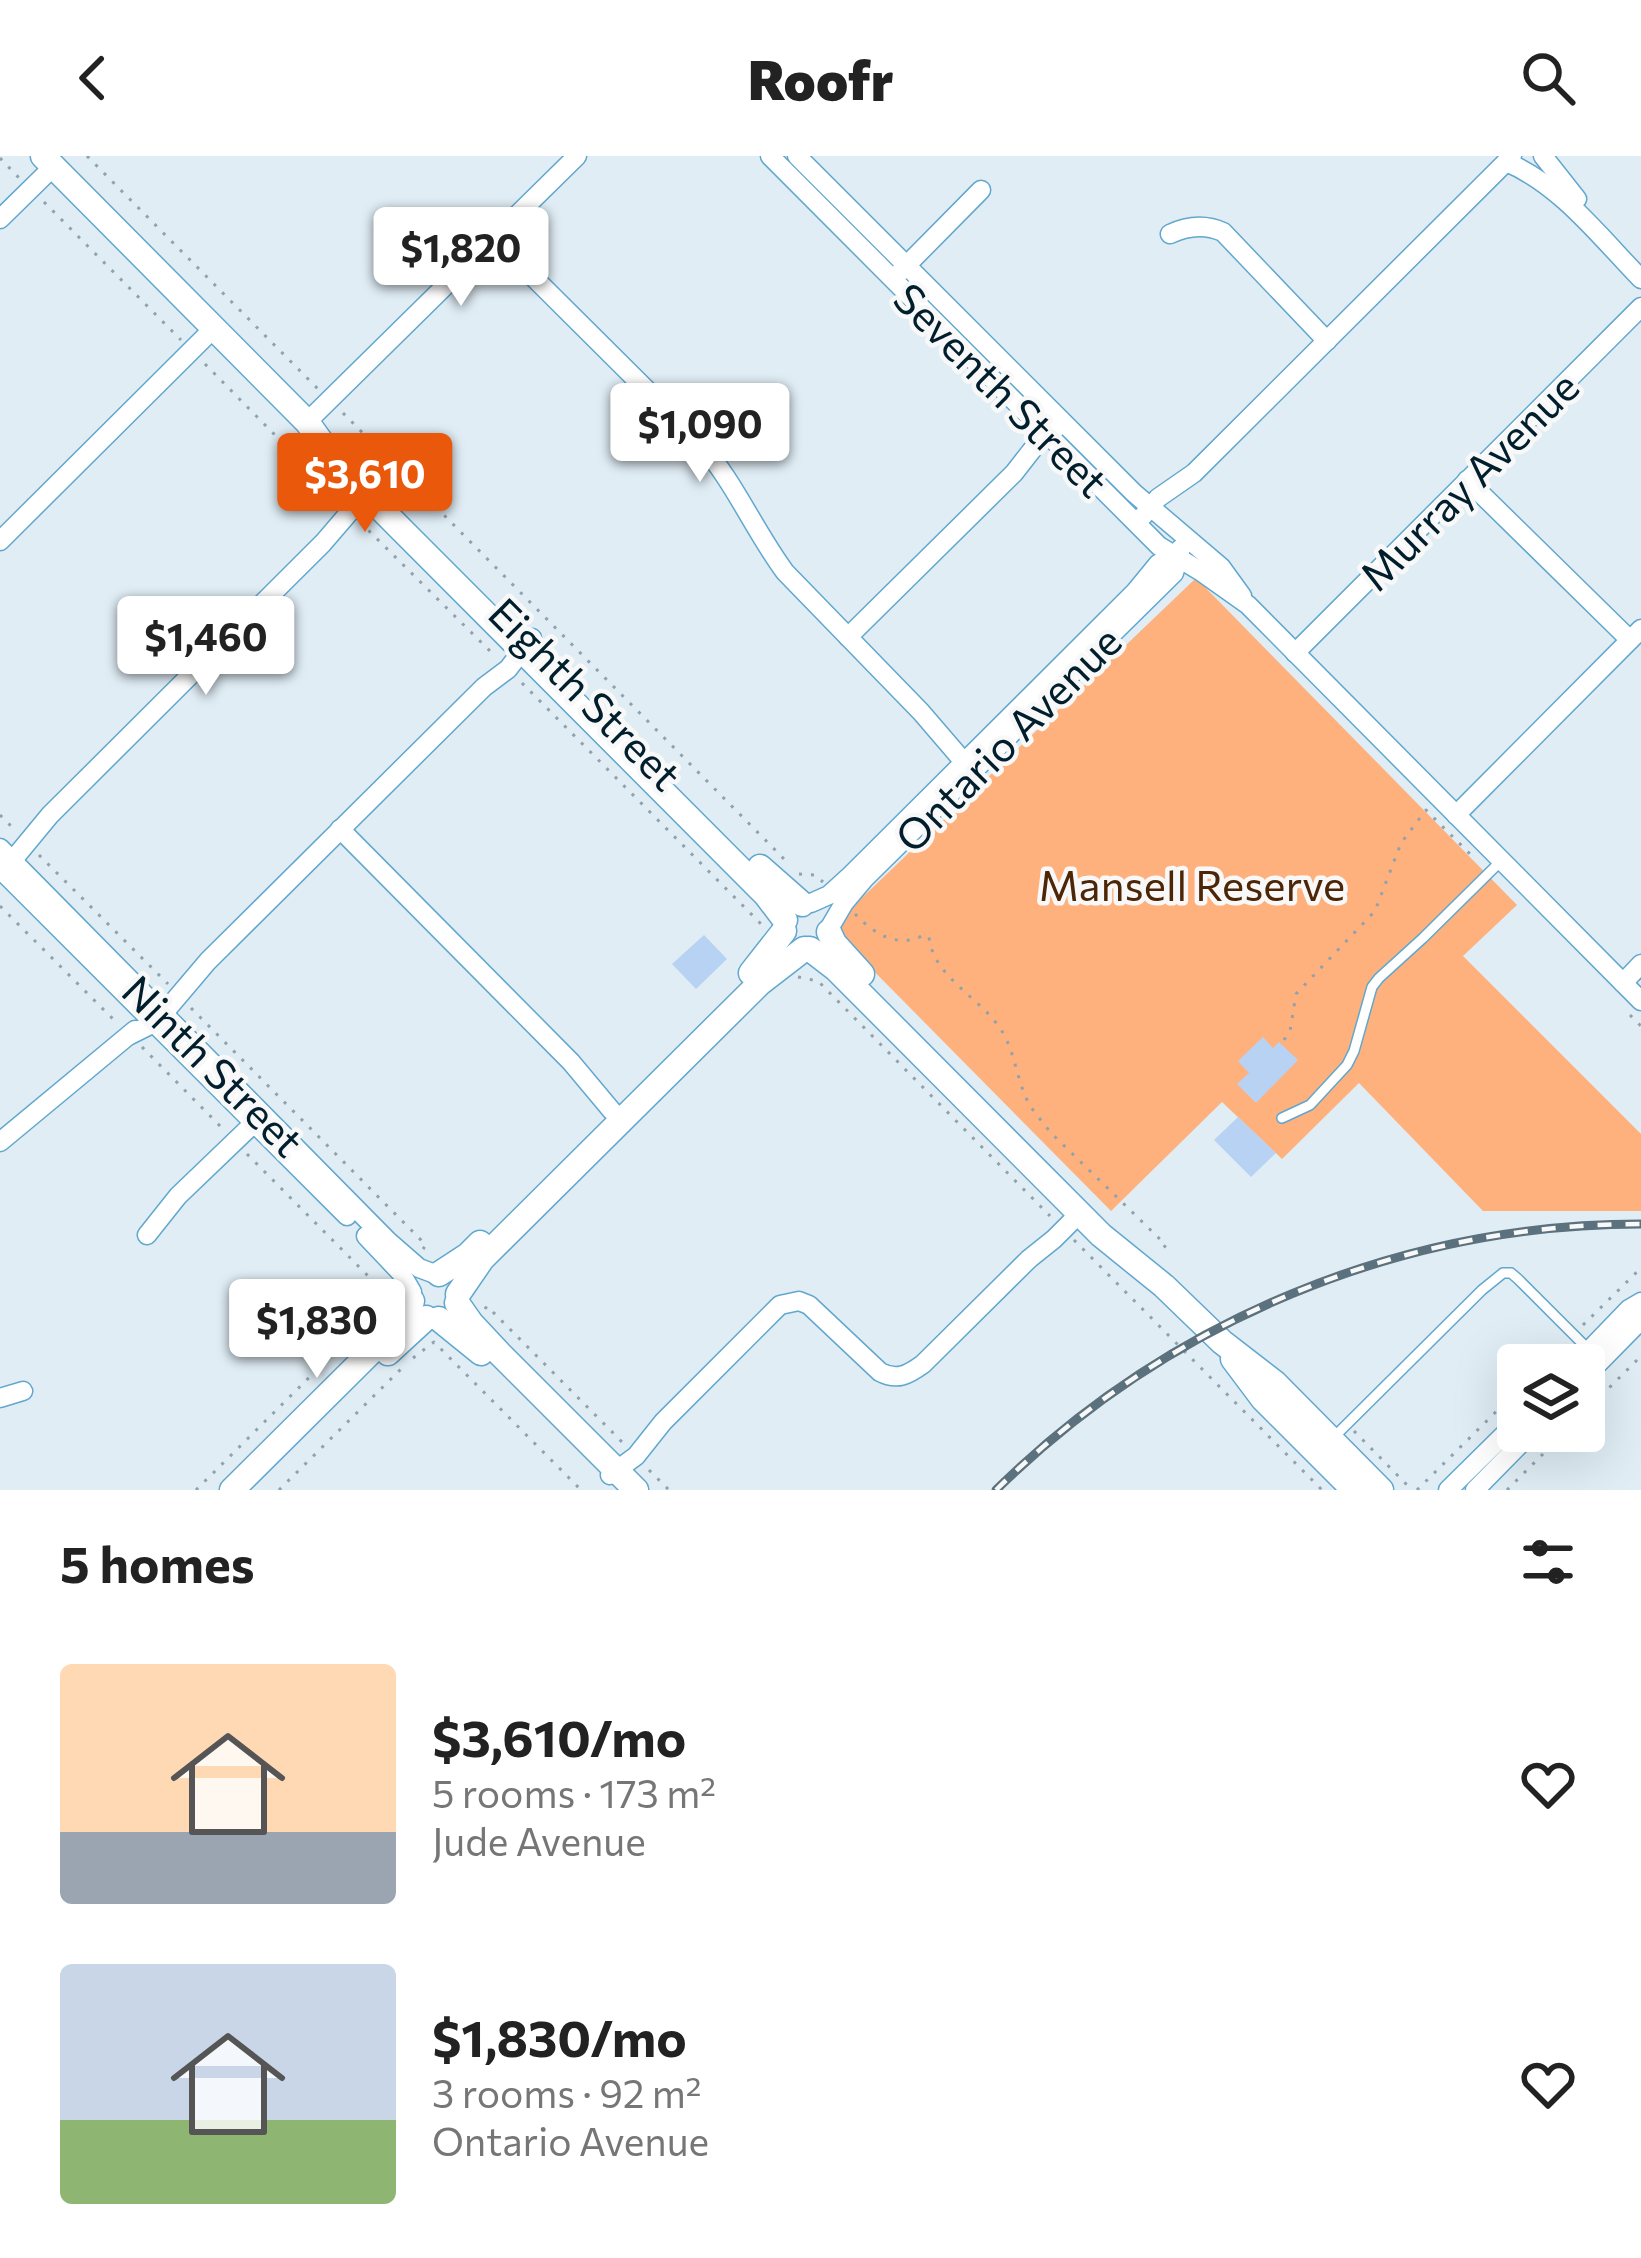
<!DOCTYPE html>
<meta charset="utf-8">
<style>
:root{--surface:#fff;--page:#f6f6f6;--text:#222;--muted:#767676;--accent:#ea580c}
body{margin:0;font-family:Commissioner,sans-serif;background:var(--page);color:var(--text);height:100vh;display:flex;flex-direction:column;font-size:45px;white-space:nowrap}
*{box-sizing:border-box;margin:0}
p{font-size:39px;color:var(--muted)}
.icon{flex:none;width:66px;height:66px;fill:none;stroke:currentColor;stroke-width:2;stroke-linecap:round;stroke-linejoin:round}
.map{position:relative;height:1334px;overflow:hidden}
.drawer{display:flex;flex-direction:column;background:var(--surface);flex:1}
.drawer>*{flex:none}
.controls{position:absolute;left:1497px;top:1188px;display:grid;gap:24px}
.controls a{display:grid;place-items:center;width:108px;height:108px;border-radius:12px;background:var(--surface);box-shadow:0 12px 48px #0002;font-size:60px}
.price{position:absolute;translate:-50% -102px;padding:0 27px;border-radius:12px;background:#fff;color:#222;font-size:39px;line-height:78px;filter:drop-shadow(0 3px 6px #0008)}
.price::after{content:'';position:absolute;left:50%;top:72px;width:36px;height:27px;margin-left:-18px;background:inherit;clip-path:polygon(0 0,100% 0,50% 100%)}
.price.on{background:var(--accent);color:#fff}
ul{padding:0;list-style:none}
li{display:flex;align-items:center;gap:36px;height:300px;padding:0 60px}
li span{display:grid;place-items:center;flex:none;width:336px;height:240px;border-radius:12px;color:#555}
li>.icon{margin-inline-start:auto}
span .icon{width:144px;height:144px;fill:#fffc;stroke-width:1}
li b{font-size:51px}
h2{display:flex;justify-content:space-between;align-items:center;height:144px;padding:0 60px;font-size:51px}
header{display:flex;justify-content:space-between;align-items:center;height:156px;padding:0 60px;background:var(--surface);font-size:54px;font-weight:800}
.map>svg:first-child{display:block}
.green{fill:#ffb17d}
.building{fill:#b8d2f4}
.lines{fill:none;stroke-linecap:round;stroke-linejoin:round}
.lane-casing{stroke:#61a7ce;stroke-width:12}
.street-casing{stroke:#61a7ce;stroke-width:21}
.secondary-casing{stroke:#61a7ce;stroke-width:27}
.path{stroke:#90a2ad;stroke-width:3;stroke-dasharray:3 9;stroke-linecap:butt}
.lane{stroke:#fff;stroke-width:9}
.street{stroke:#fff;stroke-width:18}
.secondary{stroke:#fff;stroke-width:24}
.rail-casing{stroke:#5b717d;stroke-width:9}
.rail{stroke:#f8f8f8;stroke-width:4.5;stroke-dasharray:14;stroke-linecap:butt}
.labels{text-anchor:middle;dominant-baseline:central;stroke-width:9;stroke-linejoin:round;paint-order:stroke}
.street-label{font-size:42px;fill:#011e2d;stroke:#f8f8f8}
.park-label{font-size:42px;fill:#4c2606;stroke:#f8f8f8}
</style>
<header><svg class="icon" aria-label="back" viewBox="0 0 24 24"><path d="M15 5l-7 7 7 7"/></svg>Roofr<svg class="icon" aria-label="search" viewBox="0 0 24 24"><circle cx="10" cy="10" r="6"/><path d="M15 15l6 6"/></svg></header>
<div class="map">
<svg width="1641" height="1334" viewBox="0 0 1641 1334">
<rect width="100%" height="100%" fill="#e0edf5"/>
<!-- green -->
<path class="green" d="M1196 422 1517 749 1463 800 1641 978V1055H1483L1359 927 1282 1003 1222 946 1111 1055 846 787C840 777 837 768 845 758Z"/>
<!-- building -->
<g class="building">
<path d="M704 779 727 803 696 833 672 808Z"/>
<path d="M1263 881 1273 892 1279 886 1298 904 1256 947 1237 928 1249 917 1238 905Z"/>
<path d="M1238 961 1276 997 1251 1021 1214 984Z"/>
</g>
<g class="lines">
<defs>
<g id="lane">
<path d="M1282 962 1310 949 1347 909 1354 895 1372 831 1379 822 1423 782 1501 705"/>
<path d="M1334 1281 1482 1134 1503 1117H1511L1518 1123 1590 1195"/>
</g>
<g id="street">
<path d="M770 0 1159 390 1200 415 1248 449 1641 845"/>
<path d="M797 0 1134 337 1221 411 1242 440"/>
<path d="M1543 0 1577 43"/>
<path d="M1506 6C1560 28 1601 82 1641 123"/>
<path d="M0 63 53 11"/>
<path d="M1170 78C1187 70 1205 68 1223 76L1327 185"/>
<path d="M494 82 699 286C734 325 754 374 785 416L921 556 964 606 976 612"/>
<path d="M900 116 981 34"/>
<path d="M307 266 577 0"/>
<path d="M1467 324 1630 484"/>
<path d="M1143 360 1158 342 1194 317 1512 0"/>
<path d="M0 385 213 173"/>
<path d="M848 481 1014 317 1039 285 1056 272"/>
<path d="M1295 497 1641 151"/>
<path d="M1456 659 1641 473"/>
<path d="M340 673 571 906 612 955"/>
<path d="M0 692 388 1085 419 1112 435 1118"/>
<path d="M4 708 12 705 50 659 323 387 366 337 381 333"/>
<path d="M0 713 347 1060"/>
<path d="M811 747 829 739 851 719 1135 436 1158 408 1179 395"/>
<path d="M830 771 844 747 865 722 1174 417 1181 392"/>
<path d="M1623 827 1641 808"/>
<path d="M130 879 154 867 163 858 208 805 484 531 508 513 532 482"/>
<path d="M0 986 135 874"/>
<path d="M147 1079 178 1040 253 968"/>
<path d="M366 1080 401 1117 412 1136"/>
<path d="M1575 1209 1629 1153 1641 1146"/>
<path d="M1584 1222 1641 1164"/>
<path d="M0 1242 23 1235"/>
<path d="M610 1319 636 1300 663 1266 780 1149 799 1145 809 1149 880 1216C897 1225 908 1219 923 1208L1029 1103 1054 1083 1080 1057"/>
<path d="M1448 1334 1518 1265"/>
<path d="M1475 1334 1533 1275"/>
</g>
<g id="secondary">
<path d="M43 0 307 266 335 305 374 346 766 739 785 764"/>
<path d="M760 711 802 748"/>
<path d="M829 776 834 787 862 818"/>
<path d="M810 793 836 813 1101 1079 1164 1130 1222 1186 1275 1227 1381 1334"/>
<path d="M751 817 784 775"/>
<path d="M439 1118 468 1099 480 1087"/>
<path d="M458 1138 482 1103 760 827 804 793"/>
<path d="M457 1147 471 1167 500 1198 636 1334"/>
<path d="M439 1163 481 1197"/>
<path d="M388 1197 426 1162"/>
<path d="M1233 1203 1263 1243 1354 1334"/>
<path d="M232 1334 375 1192 412 1145"/>
</g>
</defs>
<!-- lane casing -->
<use href="#lane" class="lane-casing"/>
<!-- street casing -->
<use href="#street" class="street-casing"/>
<!-- secondary casing -->
<use href="#secondary" class="secondary-casing"/>
<!-- path -->
<g class="path">
<path d="M87 0 319 234"/>
<path d="M0 2 20 23"/>
<path d="M44 46 181 184"/>
<path d="M205 208 337 342"/>
<path d="M343 257 788 707"/>
<path d="M360 366 494 499"/>
<path d="M522 527 763 770 761 772"/>
<path d="M0 659 16 675"/>
<path d="M39 699 168 828"/>
<path d="M799 718 815 719 823 726"/>
<path d="M0 750 118 868"/>
<path d="M855 758C874 778 898 793 924 779L929 781C933 819 975 839 997 868 1015 891 1015 920 1028 946 1034 957 1043 966 1050 976L1166 1089 1159 1097"/>
<path d="M798 821 818 825 1050 1060"/>
<path d="M191 852 426 1089 423 1093"/>
<path d="M1630 859 1641 870"/>
<path d="M1284 884 1290 875 1296 838 1375 755 1401 687 1426 654 1475 703"/>
<path d="M142 891 224 974"/>
<path d="M247 998 388 1140"/>
<path d="M1074 1084 1322 1334"/>
<path d="M485 1153 487 1150 626 1290"/>
<path d="M1583 1169 1641 1112"/>
<path d="M413 1202 434 1186 581 1334"/>
<path d="M1543 1209 1563 1189"/>
<path d="M1584 1257 1641 1200"/>
<path d="M1354 1275 1412 1334"/>
<path d="M649 1314 669 1334"/>
<path d="M196 1334 381 1150"/>
<path d="M279 1334 401 1213"/>
<path d="M1417 1334 1518 1234"/>
<path d="M1507 1334 1566 1275"/>
</g>
<!-- lane -->
<use href="#lane" class="lane"/>
<!-- street -->
<use href="#street" class="street"/>
<!-- secondary -->
<use href="#secondary" class="secondary"/>
<defs>
<path id="rail" d="M996 1334C1168 1165 1399 1068 1641 1068"/>
</defs>
<!-- rail casing -->
<use href="#rail" class="rail-casing"/>
<!-- rail -->
<use href="#rail" class="rail"/>
</g>
<g class="labels">
<!-- street labels -->
<g class="street-label">
<text transform="translate(1002 233) rotate(45)">Seventh Street</text>
<text transform="translate(1468 324) rotate(-45)">Murray Avenue</text>
<text transform="translate(586 537) rotate(45)">Eighth Street</text>
<text transform="translate(1007 582) rotate(-45)">Ontario Avenue</text>
<text transform="translate(214 909) rotate(45)">Ninth Street</text>
</g>
<!-- park labels -->
<g class="park-label">
<text x="1192" y="728">Mansell Reserve</text>
</g>
</g>
</svg>
<div class="controls">
<a><svg class="icon" aria-label="layers" viewBox="0 0 24 24"><path d="M12 4l9 5-9 5-9-5zM3 14l9 5 9-5"/></svg></a>
</div>
<b class="price" style="left:461px;top:153px">$1,820</b>
<b class="price" style="left:700px;top:329px">$1,090</b>
<b class="price on" style="left:365px;top:379px">$3,610</b>
<b class="price" style="left:206px;top:542px">$1,460</b>
<b class="price" style="left:317px;top:1225px">$1,830</b>
</div>
<section class="drawer">
<h2>5 homes<svg class="icon" aria-label="filters" viewBox="0 0 24 24"><path d="M4 7h16M4 17h16"/><circle cx="9" cy="7" r="2"/><circle cx="15" cy="17" r="2"/></svg></h2>
<ul>
<li><span style="background:linear-gradient(#ffd9b3 70%,#9aa5b1 0)"><svg class="icon" aria-label="home" viewBox="0 0 24 24"><path d="M3 11l9-7 9 7M6 9v11h12V9"/></svg></span><div><b>$3,610/mo</b><p>5 rooms · 173 m²</p><p>Jude Avenue</p></div><svg class="icon" aria-label="heart" viewBox="0 0 24 24"><path d="M12 20l-8-8c-3-5 5-10 8-4 3-6 11-1 8 4z"/></svg></li>
<li><span style="background:linear-gradient(#c9d6e8 65%,#8fb573 0)"><svg class="icon" aria-label="home" viewBox="0 0 24 24"><path d="M3 11l9-7 9 7M6 9v11h12V9"/></svg></span><div><b>$1,830/mo</b><p>3 rooms · 92 m²</p><p>Ontario Avenue</p></div><svg class="icon" aria-label="heart" viewBox="0 0 24 24"><path d="M12 20l-8-8c-3-5 5-10 8-4 3-6 11-1 8 4z"/></svg></li>
</ul>
</section>
